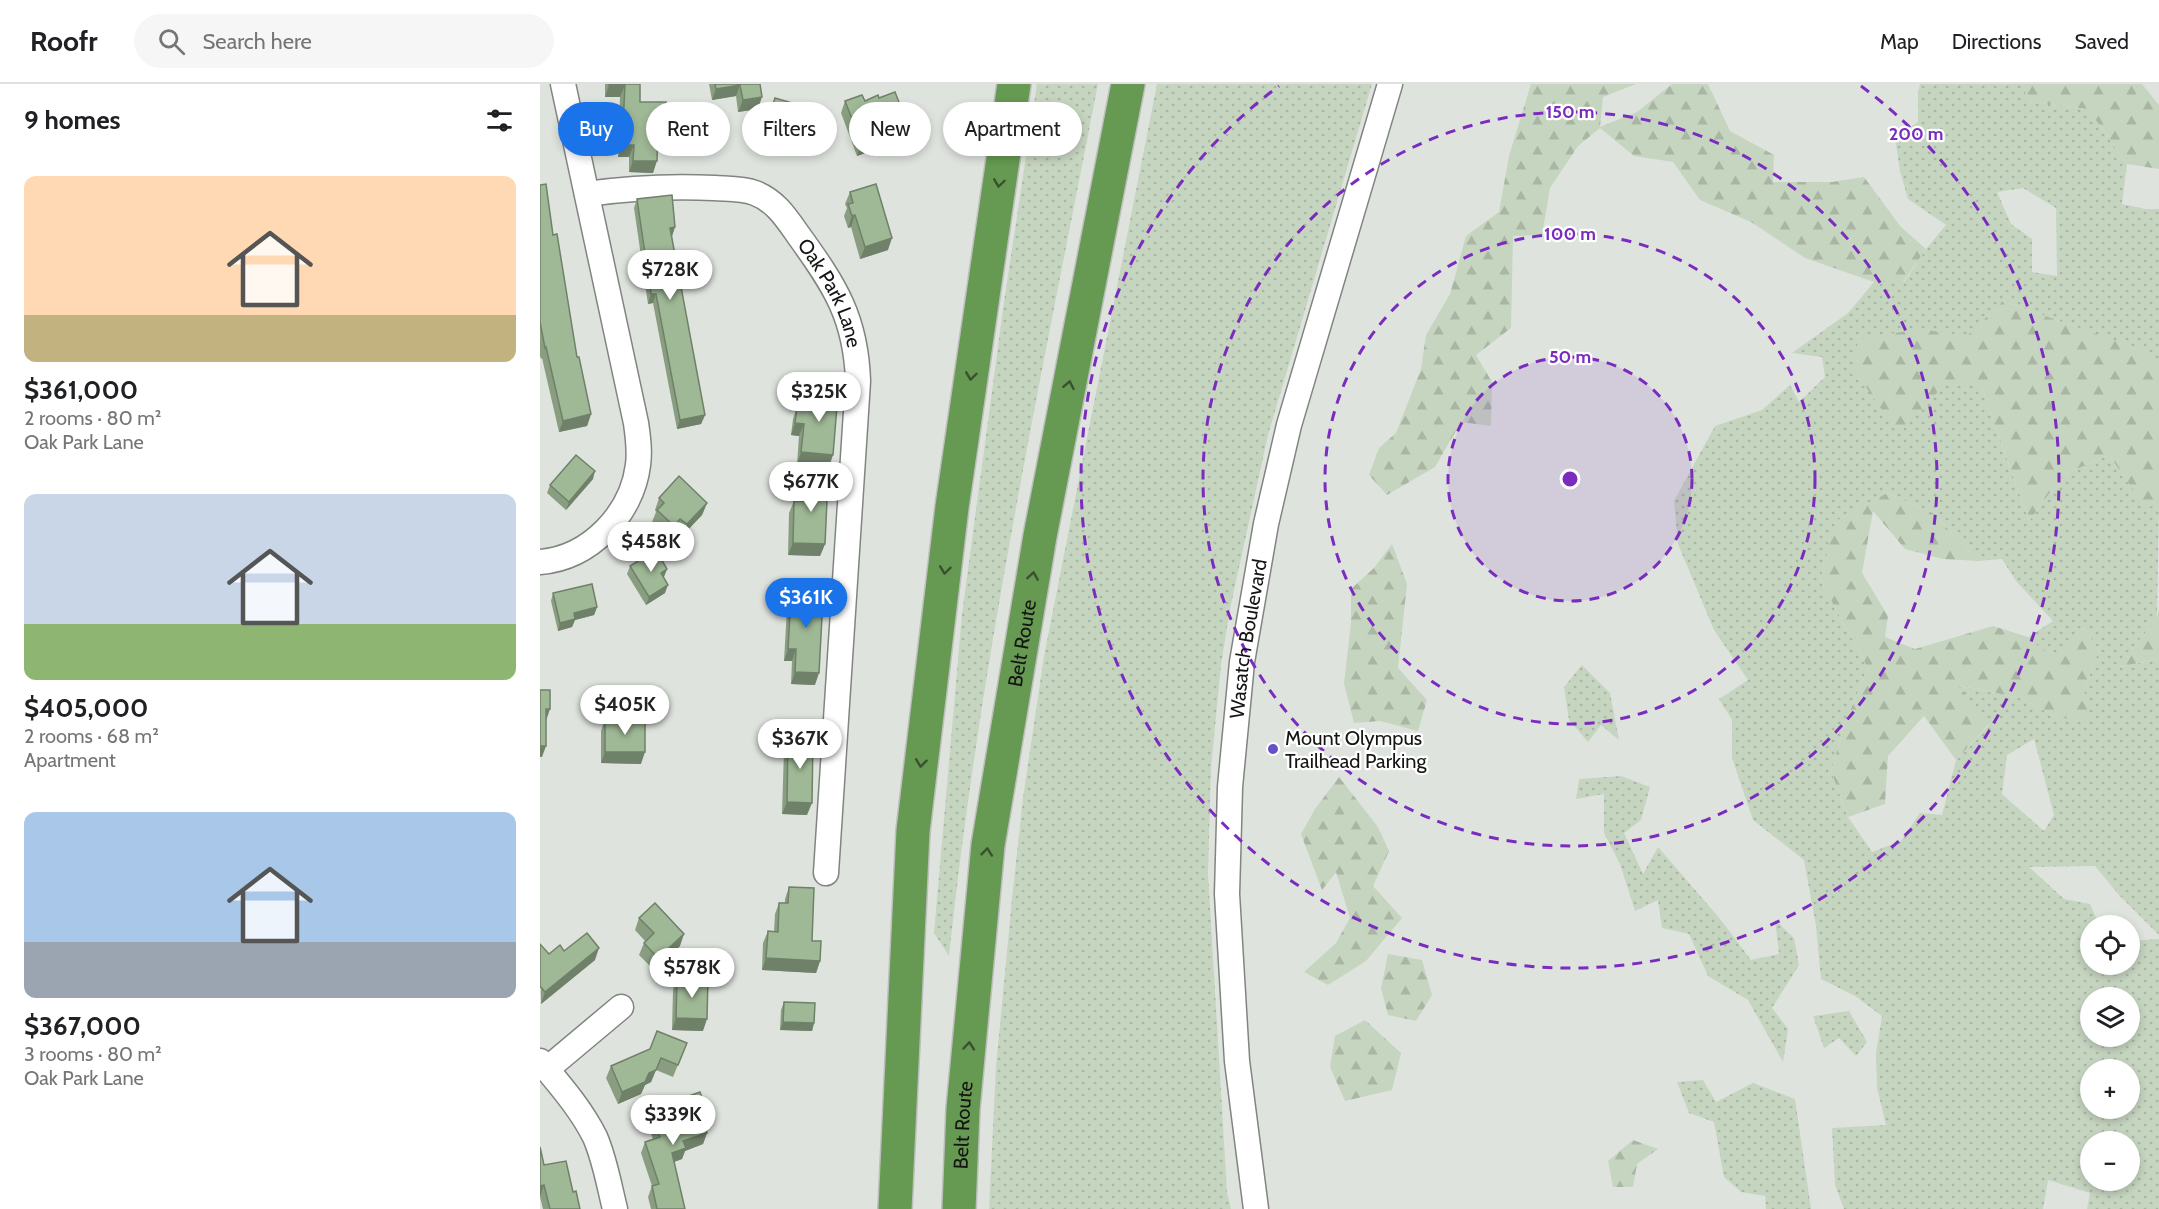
<!DOCTYPE html>
<meta charset="utf-8">
<style>
:root{--surface:#fff;--page:#f6f6f6;--text:#202124;--muted:#757577;--line:#e0e0e0;--accent:#1a73e8}
body{margin:0;font-family:Cabin,sans-serif;background:var(--page);color:var(--text);height:100vh;display:flex;flex-direction:column;font-size:22px;white-space:nowrap}
*{box-sizing:border-box;margin:0}
p{font-size:20px;color:var(--muted)}
.icon{flex:none;width:33px;height:33px;fill:none;stroke:currentColor;stroke-width:2;stroke-linecap:round;stroke-linejoin:round}
.map{position:relative;flex:1;overflow:hidden}
.panel{display:flex;flex-direction:column;background:var(--surface);width:540px}
.panel>*{flex:none}
.guide{position:absolute;left:18px;top:18px;width:570px;height:54px;display:flex;gap:12px}
.buttons{position:absolute;left:1540px;top:831px;display:grid;gap:12px}
.buttons a{display:grid;place-items:center;width:60px;height:60px;border-radius:50%;background:var(--surface);box-shadow:0 3px 9px #0003;font-size:30px}
.price{position:absolute;translate:-50% -51px;padding:0 14px;border-radius:21px;background:#fff;color:#222;font-size:20px;line-height:39px;filter:drop-shadow(0 2px 3px #0008)}
.price::after{content:'';position:absolute;left:50%;top:36px;width:18px;height:14px;margin-left:-9px;background:inherit;clip-path:polygon(0 0,100% 0,50% 100%)}
.price.on{background:var(--accent);color:#fff}
ul{padding:0;list-style:none}
li{display:grid;align-content:center;gap:12px;height:318px;padding:0 24px}
li span{display:grid;place-items:center;height:186px;border-radius:12px;color:#555}
li>.icon{margin-inline-start:auto}
span .icon{width:108px;height:108px;fill:#fffc;stroke-width:1}
li b{font-size:26px}
h2{display:flex;justify-content:space-between;align-items:center;height:72px;padding:0 24px;font-size:26px}
.pill{padding:0 21px;border-radius:27px;background:var(--surface);box-shadow:0 3px 9px #0003;font-size:21px;line-height:54px}
.pill.on{background:var(--accent);color:#fff}
header{display:flex;align-items:center;gap:36px;box-sizing:border-box;height:84px;padding:0 30px;background:var(--surface);border-bottom:2px solid var(--line)}
header strong{font-size:28px}
nav{display:flex;gap:33px;margin-inline-start:auto;font-size:21px}
.search{width:420px;height:54px;background:var(--page);display:flex;align-items:center;gap:15px;box-sizing:border-box;padding:0 21px;border-radius:33px;color:var(--muted);font-size:22px}
main{display:flex;flex:1;min-height:0}
.map>svg:first-child{display:block}
.grass{fill:url(#grass-dots);fill-rule:evenodd}
.forest{fill:url(#forest-firs)}
.lines{fill:none;stroke-linecap:round;stroke-linejoin:round}
.minor-casing{stroke:#818580;stroke-width:27}
.highway-casing{stroke:#bdbebd;stroke-width:36}
.minor{stroke:#fff;stroke-width:24}
.highway{stroke:#669951;stroke-width:33}
.wall{fill:#899e81}
.shaded-wall{fill:#6f8169}
.building{fill:#9fb896;stroke:#6f8169;stroke-width:1.5}
.oneway{stroke:#39512f}
.ring{fill:none;stroke:#7b2cbf;stroke-width:3;stroke-dasharray:10 8}
.poi-dot{fill:#674fc8;stroke:#fff;stroke-width:2}
.labels{text-anchor:middle;dominant-baseline:central;stroke-width:4.5;stroke-linejoin:round;paint-order:stroke}
.street-label{font-size:20px;fill:#151614;stroke:#fff}
.poi-label{font-size:20px;fill:#151614;stroke:#fff;text-anchor:start}
.centre{fill:#7b2cbf;stroke:#fff;stroke-width:3}
.ring-label{font-size:18px;text-anchor:middle;font-weight:bold;fill:#7b2cbf;stroke:#fff;stroke-width:4.5;stroke-linejoin:round;paint-order:stroke}
</style>
<header>
<strong>Roofr</strong>
<div class="search"><svg class="icon" aria-label="search" viewBox="0 0 24 24"><circle cx="10" cy="10" r="6"/><path d="M15 15l6 6"/></svg>Search here</div>
<nav><a>Map</a><a>Directions</a><a>Saved</a></nav>
</header>
<main>
<section class="panel">
<h2>9 homes<svg class="icon" aria-label="filters" viewBox="0 0 24 24"><path d="M4 7h16M4 17h16"/><circle cx="9" cy="7" r="2"/><circle cx="15" cy="17" r="2"/></svg></h2>
<ul>
<li><span style="background:linear-gradient(#ffd9b3 75%,#c2b280 0)"><svg class="icon" aria-label="home" viewBox="0 0 24 24"><path d="M3 11l9-7 9 7M6 9v11h12V9"/></svg></span><div><b>$361,000</b><p>2 rooms · 80 m²</p><p>Oak Park Lane</p></div></li>
<li><span style="background:linear-gradient(#c9d6e8 70%,#8fb573 0)"><svg class="icon" aria-label="home" viewBox="0 0 24 24"><path d="M3 11l9-7 9 7M6 9v11h12V9"/></svg></span><div><b>$405,000</b><p>2 rooms · 68 m²</p><p>Apartment</p></div></li>
<li><span style="background:linear-gradient(#a9c7e8 70%,#9aa5b1 0)"><svg class="icon" aria-label="home" viewBox="0 0 24 24"><path d="M3 11l9-7 9 7M6 9v11h12V9"/></svg></span><div><b>$367,000</b><p>3 rooms · 80 m²</p><p>Oak Park Lane</p></div></li>
</ul>
</section>
<div class="map">
<svg width="1619" height="1125" viewBox="0 0 1619 1125">
<defs>
<pattern id="grass-dots" width="8" height="8" patternUnits="userSpaceOnUse" patternTransform="scale(1.5)"><rect width="8" height="8" fill="#c6d5c0"/><path d="M2 2h.1M6 6h.1" fill="none" stroke="#a9b6a4" stroke-width="1.8" stroke-linecap="round"/></pattern>
<pattern id="forest-firs" width="22" height="20" patternUnits="userSpaceOnUse" patternTransform="scale(1.5)"><rect width="22" height="20" fill="#c6d5c0"/><path d="M5 1l3.5 6h-7zM16 11l3.5 6h-7z" fill="#a9b6a4"/></pattern>
</defs>
<rect width="100%" height="100%" fill="#dfe3de"/>
<!-- grass -->
<g class="grass">
<path d="M497 0H558C502 289 440 578 409 872L394 849 422 530 464 218Z"/>
<path d="M617 0H832L728 351 690 525 681 581 671 684 668 789 687 1109 691 1125H449L456 983 472 815 483 714 504 572Z"/>
<path d="M1380 0H1483L1488 17 1548 25 1587 80 1582 120 1605 125H1619V277L1606 268 1463 217 1427 253 1380 245 1404 301H1441L1489 437 1523 391 1569 371 1606 423 1619 420 1617 535 1595 561 1580 583 1619 575V851L1579 811 1555 782 1489 783 1524 815 1550 820 1559 841 1551 842V880H1590V857L1619 855V1125H1547L1550 1109 1508 1096 1503 1125H1304L1295 1101 1292 1044 1346 1041 1337 1004 1336 969 1342 932 1315 912 1281 895 1276 842 1264 776 1213 736 1192 674V636L1179 615 1208 596 1174 546 1138 460 1134 417 1175 342 1222 326 1250 301 1259 318 1285 293 1282 273 1252 269 1308 229 1334 198H1364L1386 165 1406 141 1368 115 1360 87 1355 54 1378 38V8ZM1483 104 1516 124 1517 192 1492 188V155L1471 140 1457 108ZM1347 409 1393 429 1438 477 1462 475 1476 497 1513 537 1488 553 1515 578 1543 543 1559 566 1544 605 1519 634 1480 614 1417 601 1449 641 1416 676 1402 731 1380 729 1361 757 1332 768 1308 733 1291 687 1305 639 1328 584 1280 496 1297 437ZM1494 655 1514 731 1504 747 1462 710 1467 671ZM1551 914H1590V952H1551ZM1551 986H1590V1024H1551ZM1551 1058H1590V1096H1551Z"/>
<path d="M1042 581 1070 609 1079 656 1061 641 1048 658 1029 636 1024 603Z"/>
<path d="M1081 692 1110 703 1101 736 1084 749 1103 790 1118 763 1181 836 1211 876 1239 870 1235 836 1254 854 1259 881 1232 924 1248 945 1243 978 1208 916 1168 892 1149 850 1122 844 1118 816 1095 827 1080 780 1064 749V710L1036 715 1039 695Z"/>
<path d="M1309 927 1327 958 1316 972 1299 954 1284 964 1273 932Z"/>
<path d="M1163 996 1176 1018 1213 999 1255 1015 1271 1125H1226L1225 1112 1201 1108 1184 1093 1174 1038 1149 1029 1137 998Z"/>
</g>
<!-- forest -->
<g class="forest">
<path d="M991 0H1096L1063 13 1060 43 1097 28 1132 0H1168L1190 47 1234 71 1233 98H1292L1324 93 1361 143 1386 165 1363 198H1334L1265 174 1211 138 1160 116 1133 78 1094 72 1060 44 1038 62 1010 104 1002 151 973 152 971 244 936 271 952 298 951 342 921 338 895 383 847 411 829 391 839 364 856 349 881 285 886 251 910 210 926 152 959 128 969 72Z"/>
<path d="M1483 0H1602L1619 21V85L1587 80 1548 25 1487 17Z"/>
<path d="M1463 217 1607 268 1619 277V420L1606 424 1569 371 1523 391 1489 437 1441 301H1404L1359 350 1314 286 1318 255 1380 245 1427 252Z"/>
<path d="M1347 409 1393 429 1438 477 1403 475 1365 465 1333 427 1322 489 1348 532 1345 553 1375 565 1453 542 1488 553 1515 577 1543 543 1559 566 1544 605 1550 636 1519 634 1480 614 1418 601 1449 640 1416 676 1384 632 1348 672 1345 720 1308 733 1291 687 1305 639 1328 584 1280 496 1296 437Z"/>
<path d="M852 460 867 500 858 584 887 616 878 647 840 637 814 639 804 599 811 539V505L834 484Z"/>
<path d="M1619 524V575L1579 583 1595 561 1617 535Z"/>
<path d="M799 693 838 743 849 767 833 802 862 834 826 877 788 901 764 888 796 859 810 834 796 788 782 806 761 750 775 725Z"/>
<path d="M848 870 882 876 892 911 876 937 848 931 841 904Z"/>
<path d="M825 936 861 969 852 1006 805 1017 790 983 795 952Z"/>
<path d="M1093 1056 1118 1065 1097 1080 1093 1103H1073L1068 1077Z"/>
</g>
<g class="lines">
<defs>
<g id="minor">
<path id="s1" d="M47 110C89 104 131 102 174 104 187 105 202 104 215 109 236 117 247 135 259 152 295 202 316 234 318 297L286 789"/>
<path d="M0 478C50 474 92 430 98 381 100 367 98 353 96 339L23 0"/>
<path d="M0 977C20 1001 41 1025 55 1053 65 1076 69 1101 75 1125"/>
<path d="M7 985 81 923"/>
<path id="s2" d="M716 1125 697 977 687 810 690 703 702 578 726 440 749 341 850 0"/>
</g>
<g id="highway">
<path d="M355 1125 373 747 412 423 474 0"/>
<path id="s3" d="M419 1125 423 1025 448 761 500 452 588 0"/>
</g>
</defs>
<!-- minor casing -->
<use href="#minor" class="minor-casing"/>
<!-- highway casing -->
<use href="#highway" class="highway-casing"/>
<!-- minor -->
<use href="#minor" class="minor"/>
<!-- highway -->
<use href="#highway" class="highway"/>
</g>
<!-- wall -->
<g class="wall">
<path d="M65 0H100V18L125 48 120 60H118L113 89 89 88V73H78L80 13H65Z"/>
<path d="M169 0H220L218 25 198 28 196 12 172 16Z"/>
<path d="M235 14 276 49 272 61 262 58 259 66 222 55Z"/>
<path d="M339 14 359 43 345 49 342 63 317 72 301 29 305 17H325Z"/>
<path d="M0 101 13 151 37 273 51 330 47 342 19 348 2 274 1 275 0 272Z"/>
<path d="M310 108 348 166 320 175 311 143 308 144 304 132 307 124 305 120Z"/>
<path d="M97 115 135 143 132 152H131L165 331 161 340 137 345 113 219 108 220 94 124Z"/>
<path d="M268 308 289 383 257 380 259 352 251 351 253 335 257 323H263V320Z"/>
<path d="M264 394 285 460 280 472 248 471 249 429 254 417H259V406Z"/>
<path d="M53 395 26 426 7 409 10 401Z"/>
<path d="M119 414 167 419 162 431 142 452 136 446 129 454 112 438 116 428 115 426Z"/>
<path d="M90 482 127 485 123 494 125 509 106 521 87 490Z"/>
<path d="M256 498 270 514 275 601 251 600 252 577H244L247 524Z"/>
<path d="M13 509 57 523 54 531 35 536 32 543 18 547 11 517Z"/>
<path d="M65 635 101 680 61 679V647Z"/>
<path d="M248 653 267 731 242 730 244 665Z"/>
<path d="M249 803 280 877 276 889 222 886 223 859 228 847H234L235 830 239 819H245V815Z"/>
<path d="M99 834 140 862 114 886 99 871 104 859 105 857 95 846Z"/>
<path d="M0 860 9 870 24 867 55 876 1 920Z"/>
<path d="M137 894 163 947 132 946 133 906Z"/>
<path d="M244 918 274 939 272 947 240 946 241 926Z"/>
<path d="M110 965 142 971 133 993 116 986 111 998 105 1001 101 1010 78 1020 66 994 71 982Z"/>
<path d="M110 1026 162 1033 167 1049 163 1060 145 1067 142 1075 134 1078 145 1125H111L108 1113 112 1102 101 1069 105 1058 113 1055 106 1037Z"/>
<path d="M4 1081 33 1108 40 1125H3L0 1113Z"/>
</g>
<!-- shaded-wall -->
<g class="shaded-wall">
<path d="M69 1H85L80 13H65Z"/>
<path d="M200 1 196 12 172 16 176 5Z"/>
<path d="M222 13 218 25 198 28 203 16Z"/>
<path d="M364 31 359 43 337 52 341 40Z"/>
<path d="M118 48H125L120 60H114Z"/>
<path d="M346 51 342 63 317 72 322 60Z"/>
<path d="M82 61H94L89 73H78Z"/>
<path d="M93 77H117L113 89 89 88Z"/>
<path d="M315 131 311 143 308 144 312 132Z"/>
<path d="M135 143 132 152 126 153 130 144Z"/>
<path d="M352 154 348 166 320 175 325 163Z"/>
<path d="M111 210H116L113 219 108 220Z"/>
<path d="M51 330 47 342 19 348 23 337Z"/>
<path d="M165 331 161 340 137 345 140 336Z"/>
<path d="M255 339 264 340 259 352 251 351Z"/>
<path d="M261 368 293 371 289 383 257 380Z"/>
<path d="M55 387 53 395 26 426 29 418Z"/>
<path d="M167 419 162 431 142 452 147 440Z"/>
<path d="M140 435 136 446 129 454 134 442Z"/>
<path d="M253 459 285 460 280 472 248 471Z"/>
<path d="M127 485 124 493 118 497 121 489Z"/>
<path d="M128 501 125 509 106 521 109 513Z"/>
<path d="M57 523 54 531 35 536 32 543 18 547 20 539 34 529Z"/>
<path d="M248 565H256L252 577H244Z"/>
<path d="M255 588 279 589 275 601 251 600Z"/>
<path d="M6 625H10L6 637Z"/>
<path d="M0 662H6L2 673H0Z"/>
<path d="M65 668H105L101 680 61 679Z"/>
<path d="M247 718 272 719 267 731 242 730Z"/>
<path d="M144 850 140 862 114 886 118 874Z"/>
<path d="M59 864 55 876 1 920 5 908Z"/>
<path d="M226 874 280 877 276 889 222 886Z"/>
<path d="M136 934 167 935 163 947 132 946Z"/>
<path d="M243 938 274 939 272 947 240 946Z"/>
<path d="M121 974 111 998 105 1001 101 1010 78 1020 82 1008 109 989Z"/>
<path d="M165 1023 161 1034 159 1026Z"/>
<path d="M167 1049 163 1060 145 1067 142 1075 128 1080 132 1069 143 1057Z"/>
<path d="M4 1101 0 1113V1102Z"/>
</g>
<!-- building -->
<g class="building">
<path d="M69 0H100V18H126L125 48H118L117 77H93L94 61H82L85 1H69Z"/>
<path d="M175 0H220L222 13 203 16 200 1 176 5Z"/>
<path d="M355 8 364 31 341 40 346 51 322 60 305 17 322 11 325 17 338 11 339 14Z"/>
<path d="M235 14 283 28 276 49 266 46 264 54 226 43Z"/>
<path d="M6 100 13 151 17 150 37 273H39L51 330 23 337 6 263 5 264 0 238V101Z"/>
<path d="M336 100 352 154 325 163 315 131 312 132 308 120 313 119 310 108Z"/>
<path d="M132 111 135 143 130 144 165 331 140 336 116 210H111L97 115Z"/>
<path d="M268 308 298 310 293 371 261 368 264 340 255 339 257 323 266 324Z"/>
<path d="M36 371 55 387 29 418 10 401Z"/>
<path d="M139 392 167 419 147 440 140 435 134 442 117 426 124 419 119 414Z"/>
<path d="M264 394 288 395 285 460 253 459 254 417H263Z"/>
<path d="M116 466 127 485 121 489 128 501 109 513 90 482Z"/>
<path d="M256 498 271 499 270 514H283L279 589 255 588 256 565H248L251 512H255Z"/>
<path d="M52 500 57 523 34 529 35 535 20 539 13 509Z"/>
<path d="M0 606H10V625H6V662H0Z"/>
<path d="M65 635 105 636V668H65Z"/>
<path d="M248 653 273 654 272 719 247 718Z"/>
<path d="M249 803 274 804 272 857H281L280 877 226 874 228 847 238 848 239 819H248Z"/>
<path d="M115 819 144 850 118 874 104 859 114 849 99 834Z"/>
<path d="M47 849 59 864 5 908 0 902V860L9 870 20 861 24 867Z"/>
<path d="M137 894 168 895 167 935 136 934Z"/>
<path d="M244 918 275 919 274 939 243 938Z"/>
<path d="M117 947 147 959 138 981 121 974 116 986 109 989 105 998 82 1008 71 982 110 965Z"/>
<path d="M160 1008 165 1023 159 1026 167 1049 143 1057 146 1064 132 1069 145 1125H117L112 1102 119 1100 105 1058 120 1053 110 1026Z"/>
<path d="M0 1063 4 1081 26 1077 33 1108 36 1107 40 1125H10L4 1101 0 1102Z"/>
</g>
<!-- one-way arrows -->
<defs><path id="oneway-chevron" d="M-2-3.5L2.5 0L-2 3.5" fill="none" stroke-width="1.6" stroke-linecap="round" stroke-linejoin="round" transform="scale(1.5)"/></defs>
<g class="oneway">
<use href="#oneway-chevron" transform="translate(459 99) rotate(98)"/>
<use href="#oneway-chevron" transform="translate(431 292) rotate(98)"/>
<use href="#oneway-chevron" transform="translate(529 301) rotate(-79)"/>
<use href="#oneway-chevron" transform="translate(405 486) rotate(97)"/>
<use href="#oneway-chevron" transform="translate(493 492) rotate(-81)"/>
<use href="#oneway-chevron" transform="translate(381 679) rotate(97)"/>
<use href="#oneway-chevron" transform="translate(447 768) rotate(-84)"/>
<use href="#oneway-chevron" transform="translate(429 962) rotate(-85)"/>
</g>
<!-- distance rings -->
<circle cx="1030" cy="395" r="122" fill="#7b2cbf" fill-opacity=".12"/>
<g class="ring">
<circle cx="1030" cy="395" r="122"/>
<circle cx="1030" cy="395" r="245"/>
<circle cx="1030" cy="395" r="367"/>
<path d="M1321 2A489 489 0 1 1 739 2"/>
</g>
<!-- markers -->
<circle class="poi-dot" cx="733" cy="665" r="6"/>
<g class="labels">
<!-- street labels -->
<g class="street-label">
<text stroke="none"><textPath href="#s1" startOffset="297">Oak Park Lane</textPath></text>
<text stroke="none"><textPath href="#s2" startOffset="573">Wasatch Boulevard</textPath></text>
<text stroke="none"><textPath href="#s3" startOffset="570">Belt Route</textPath></text>
<text stroke="none"><textPath href="#s3" startOffset="84">Belt Route</textPath></text>
</g>
<!-- poi labels -->
<g class="poi-label">
<text x="745" y="654">Mount Olympus<tspan x="745" dy="23">Trailhead Parking</tspan></text>
</g>
</g>
<circle cx="1030" cy="395" r="9" class="centre"/>
<g class="ring-label">
<text x="1030" y="34">150 m</text>
<text x="1376" y="56">200 m</text>
<text x="1030" y="156">100 m</text>
<text x="1030" y="279">50 m</text>
</g>
</svg>
<div class="buttons">
<a><svg class="icon" aria-label="locate" viewBox="0 0 24 24"><circle cx="12" cy="12" r="6"/><path d="M12 2v4M12 18v4M2 12h4M18 12h4"/></svg></a>
<a><svg class="icon" aria-label="layers" viewBox="0 0 24 24"><path d="M12 4l9 5-9 5-9-5zM3 14l9 5 9-5"/></svg></a>
<a>+</a>
<a>−</a>
</div>
<b class="price" style="left:130px;top:217px">$728K</b>
<b class="price" style="left:279px;top:339px">$325K</b>
<b class="price" style="left:271px;top:429px">$677K</b>
<b class="price" style="left:111px;top:489px">$458K</b>
<b class="price on" style="left:266px;top:545px">$361K</b>
<b class="price" style="left:85px;top:652px">$405K</b>
<b class="price" style="left:260px;top:686px">$367K</b>
<b class="price" style="left:152px;top:915px">$578K</b>
<b class="price" style="left:133px;top:1062px">$339K</b>
<div class="guide">
<a class="pill on">Buy</a>
<a class="pill">Rent</a>
<a class="pill">Filters</a>
<a class="pill">New</a>
<a class="pill">Apartment</a>
</div>
</div>
</main>
